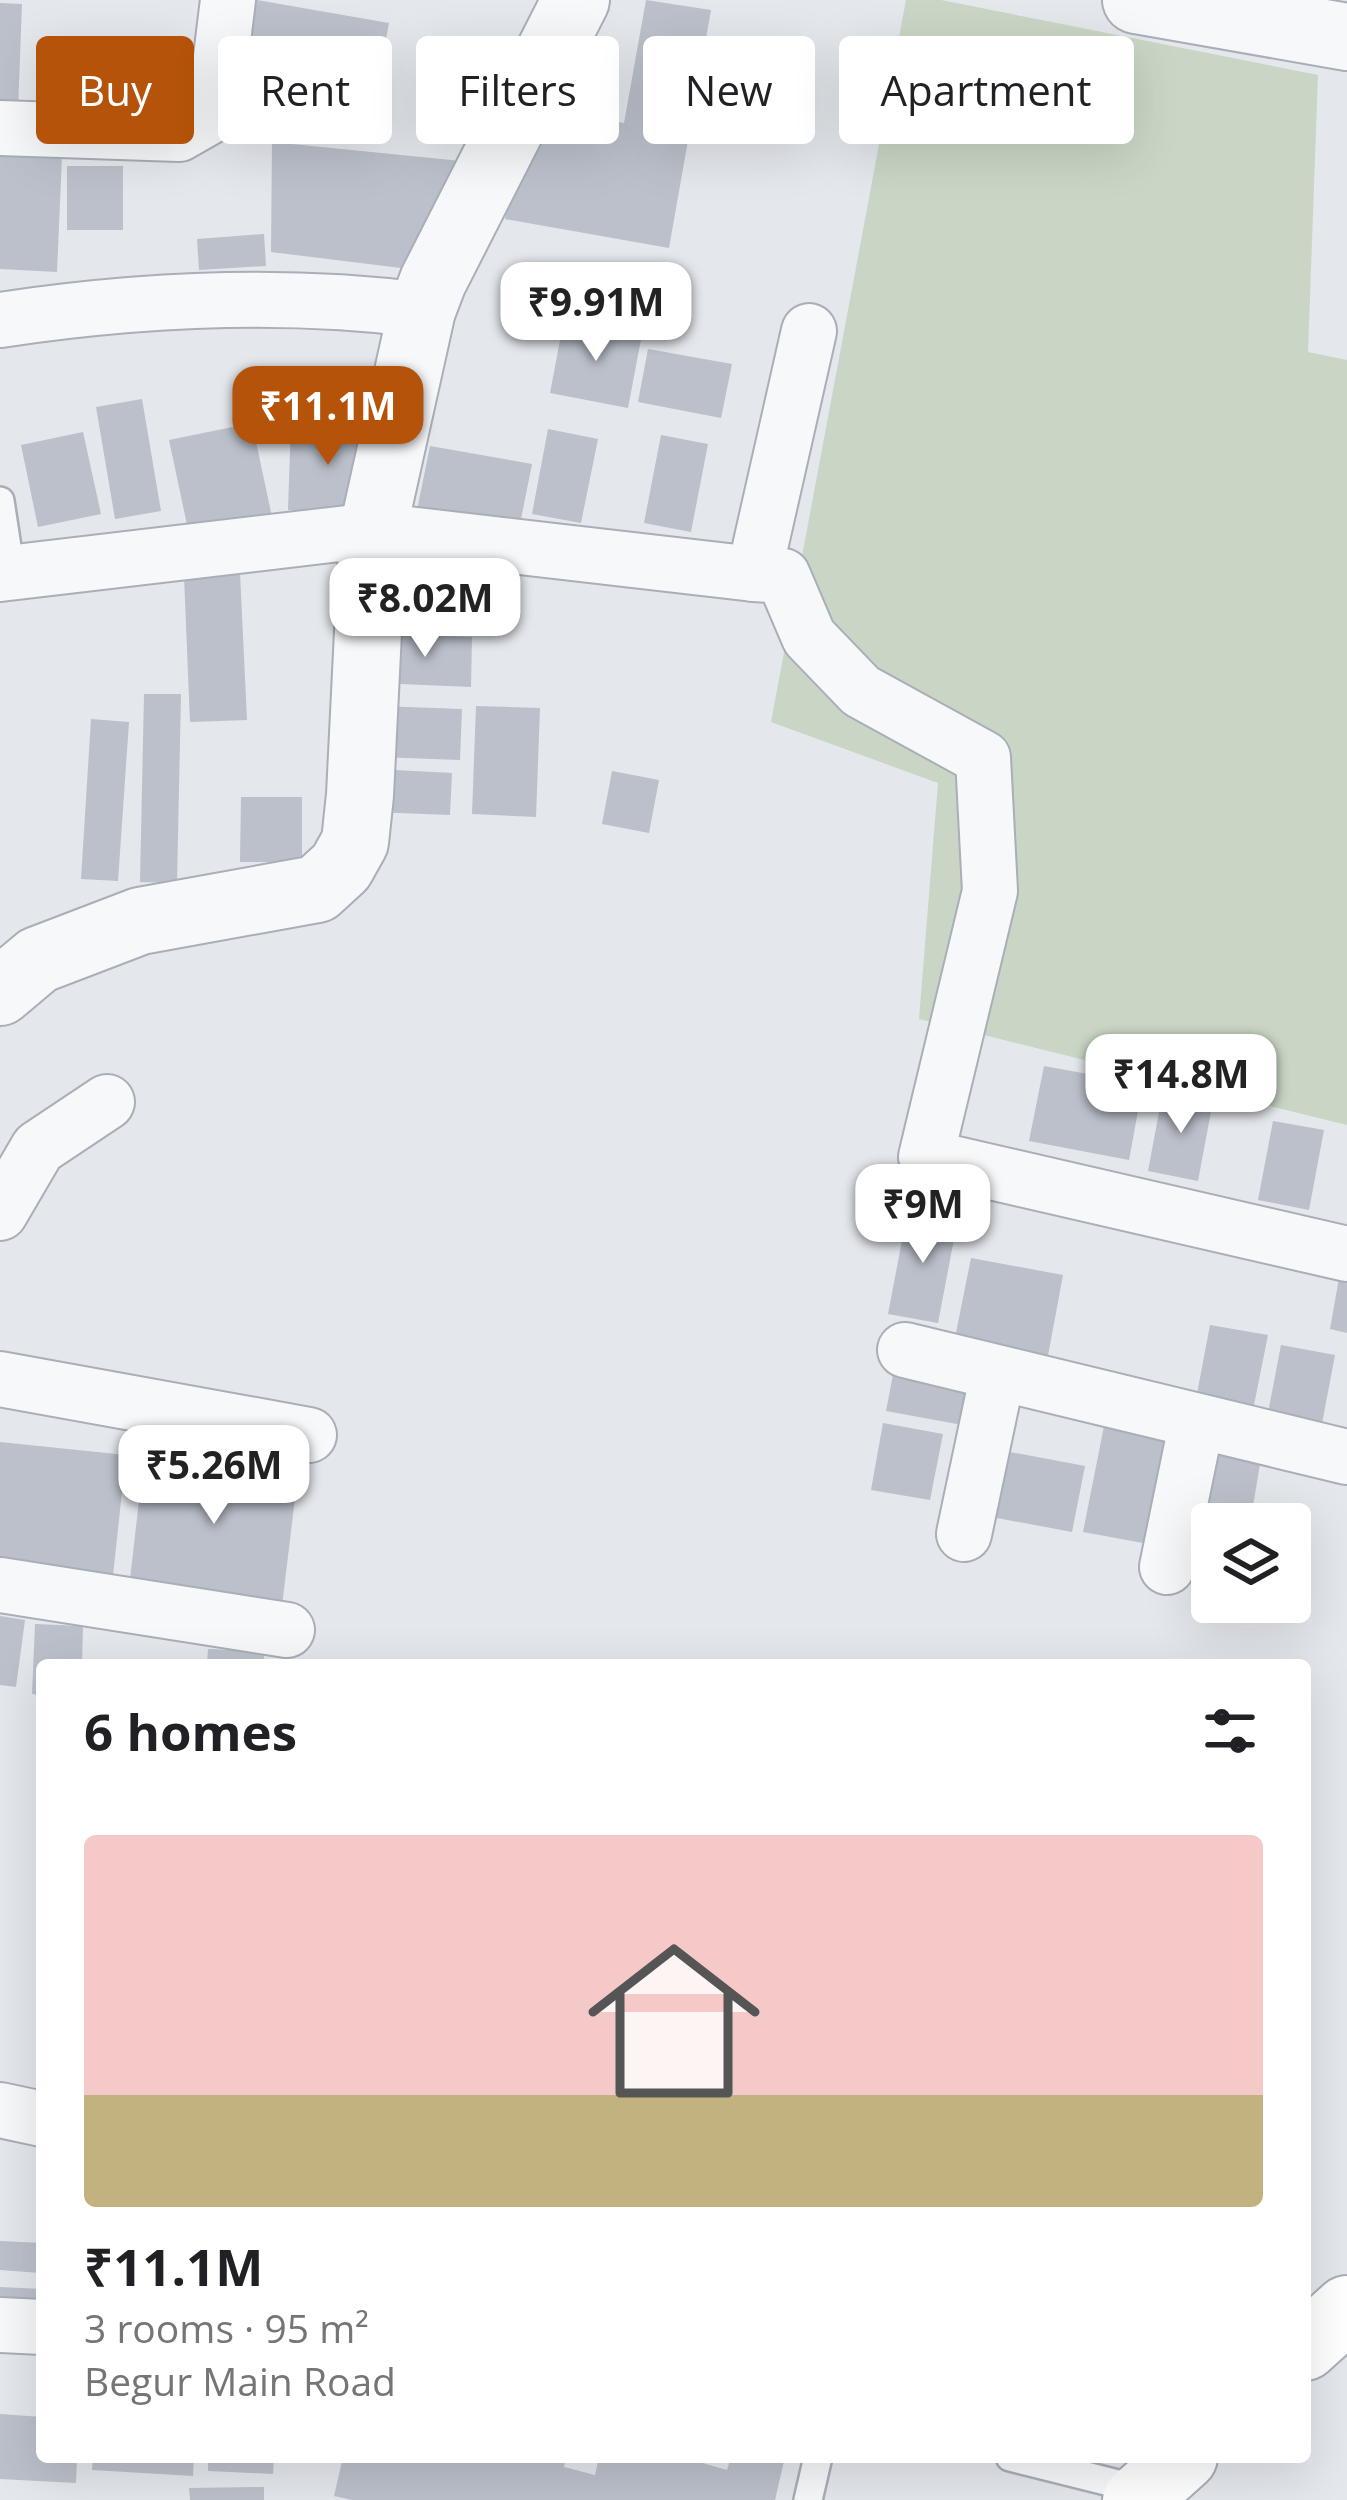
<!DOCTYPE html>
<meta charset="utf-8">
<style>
:root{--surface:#fff;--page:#f2f2f2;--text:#202124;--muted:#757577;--line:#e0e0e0;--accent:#b45309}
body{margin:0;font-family:"Open Sans",sans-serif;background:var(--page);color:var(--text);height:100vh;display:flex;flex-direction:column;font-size:45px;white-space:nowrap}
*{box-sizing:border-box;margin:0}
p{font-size:39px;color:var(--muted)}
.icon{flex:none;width:66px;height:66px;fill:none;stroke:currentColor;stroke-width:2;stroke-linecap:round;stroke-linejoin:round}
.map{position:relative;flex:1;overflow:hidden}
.sheet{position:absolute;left:36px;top:1659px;width:1275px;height:804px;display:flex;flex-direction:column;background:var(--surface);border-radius:12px;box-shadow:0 12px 48px #0002}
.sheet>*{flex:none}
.top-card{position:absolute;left:36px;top:36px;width:1275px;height:108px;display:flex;gap:24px}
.fabs{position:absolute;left:1191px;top:1503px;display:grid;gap:24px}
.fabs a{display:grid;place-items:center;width:120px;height:120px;border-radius:12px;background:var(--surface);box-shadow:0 12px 48px #0002;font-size:60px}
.price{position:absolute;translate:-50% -102px;padding:0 27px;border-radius:24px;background:#fff;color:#222;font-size:39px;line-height:78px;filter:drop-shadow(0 3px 6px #0008)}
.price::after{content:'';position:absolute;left:50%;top:72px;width:36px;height:27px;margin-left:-18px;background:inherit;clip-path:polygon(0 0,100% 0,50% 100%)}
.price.selected{background:var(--accent);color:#fff}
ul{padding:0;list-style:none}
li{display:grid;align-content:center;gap:24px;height:636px;padding:0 48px}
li+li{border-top:3px solid var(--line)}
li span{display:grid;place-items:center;height:372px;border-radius:12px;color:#555}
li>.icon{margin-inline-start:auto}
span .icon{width:216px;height:216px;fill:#fffc;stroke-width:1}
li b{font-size:51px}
h2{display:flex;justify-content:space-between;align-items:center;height:144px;padding:0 48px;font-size:51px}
.chip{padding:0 42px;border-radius:12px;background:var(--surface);box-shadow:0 12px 48px #0002;font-size:42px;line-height:108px}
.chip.selected{background:var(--accent);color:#fff}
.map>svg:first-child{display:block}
.green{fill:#c9d6c5}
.building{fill:#bbc0ca}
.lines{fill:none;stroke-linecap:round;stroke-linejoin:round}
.service-casing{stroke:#a9aeb7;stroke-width:32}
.minor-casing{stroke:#a9aeb7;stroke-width:58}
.tertiary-casing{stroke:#a9aeb7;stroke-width:70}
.secondary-casing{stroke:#a9aeb7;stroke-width:70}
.service{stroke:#f7f8fa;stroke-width:27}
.minor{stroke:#f7f8fa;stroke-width:54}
.tertiary{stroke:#f7f8fa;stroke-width:66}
.secondary{stroke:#fff;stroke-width:66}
</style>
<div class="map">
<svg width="1347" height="2500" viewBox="0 0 1347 2500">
<rect width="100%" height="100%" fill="#e4e7ec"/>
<!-- green -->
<path class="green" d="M906 0H941L1318 75 1308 352 1347 360V1125L919 1019 938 783 771 722Z"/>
<!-- building -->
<g class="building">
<path d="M257 0 389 23 375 97 244 72Z"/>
<path d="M646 0 711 10 669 248 505 219 526 106 624 123Z"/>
<path d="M0 3 22 4 18 110H0Z"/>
<path d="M272 142 461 161 417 270 271 252Z"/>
<path d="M0 153 62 156 57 272 0 269Z"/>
<rect x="67" y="166" width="56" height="64"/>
<path d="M264 234 266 266 199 270 197 239Z"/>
<path d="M564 319 642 334 628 408 550 393Z"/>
<path d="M648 349 732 364 721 418 638 402Z"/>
<path d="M142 399 161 511 115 519 96 407Z"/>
<path d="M252 423 272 517 189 534 169 440Z"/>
<path d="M291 423 369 426 366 512 288 510Z"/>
<path d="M548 429 598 439 581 523 532 514Z"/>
<path d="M83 432 101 514 38 527 21 445Z"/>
<path d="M661 435 708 444 691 532 644 523Z"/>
<path d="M430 446 532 464 519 529 417 510Z"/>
<path d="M383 559 465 562 463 619 381 616Z"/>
<path d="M240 573 247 720 190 722 184 576Z"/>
<path d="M379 634 472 637 471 687 377 683Z"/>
<path d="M144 694H181L177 883 140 882Z"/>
<path d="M380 706 462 709 460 760 378 757Z"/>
<path d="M476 706 540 708 536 817 472 814Z"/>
<path d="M91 719 129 722 118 881 81 879Z"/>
<path d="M375 769 452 773 450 815 373 812Z"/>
<path d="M612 771 659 780 649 833 602 824Z"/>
<path d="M241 797H302V862H240Z"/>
<path d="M1044 1066 1143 1084 1129 1160 1029 1141Z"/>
<path d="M1163 1091 1213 1101 1198 1181 1148 1171Z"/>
<path d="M1273 1121 1324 1130 1309 1210 1258 1200Z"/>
<path d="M908 1209 958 1218 938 1323 888 1314Z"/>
<path d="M971 1258 1063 1275 1047 1361 954 1343Z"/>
<path d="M1341 1267 1347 1268V1333L1330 1329Z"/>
<path d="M1210 1325 1268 1335 1253 1410 1196 1399Z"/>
<path d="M1281 1345 1335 1355 1321 1429 1267 1418Z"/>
<path d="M895 1364 977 1379 968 1426 886 1411Z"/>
<path d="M1107 1411 1177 1425 1154 1545 1083 1532Z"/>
<path d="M883 1423 943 1434 930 1500 871 1490Z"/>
<path d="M0 1442 126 1455 111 1594 0 1582Z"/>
<path d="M145 1448 299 1465 282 1606 129 1588Z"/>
<path d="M1212 1450 1261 1458 1250 1524 1198 1521Z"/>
<path d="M1005 1451 1085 1466 1072 1532 992 1517Z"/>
<path d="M0 1616 25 1620 16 1687 0 1685Z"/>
<path d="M35 1624 83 1626 82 1665H42V1695L32 1694Z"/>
<path d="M208 1649 264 1651V1665H207Z"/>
<path d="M0 2241 42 2243 41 2273 0 2270Z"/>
<path d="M0 2287 42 2289V2322L0 2320Z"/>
<path d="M0 2414 42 2417V2457H77L76 2483 0 2479Z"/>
<path d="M93 2457H194L193 2476 92 2470Z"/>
<path d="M208 2457H274L273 2474 208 2471Z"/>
<path d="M343 2457H566L564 2467 595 2475 599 2457H700L699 2462 727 2470 731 2457H785L775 2500H352L334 2496Z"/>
<path d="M264 2487V2500H190L189 2488Z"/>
</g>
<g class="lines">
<defs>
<g id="service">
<path d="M0 501 11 573"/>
<path d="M1010 2457 1146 2491"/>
<path d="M808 2500 818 2457"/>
</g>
<g id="minor">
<path d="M0 128 179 134 214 114 228 0"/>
<path d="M0 320C140 299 282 292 422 310"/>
<path d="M0 574 373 530 754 574 809 331"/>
<path d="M754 574 783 576 809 637 861 691 983 758 990 891 926 1157 1347 1254"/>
<path d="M0 1213 38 1148 107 1102"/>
<path d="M905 1350 1347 1457"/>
<path d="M0 1379 309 1435"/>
<path d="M964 1534 998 1373"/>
<path d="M1167 1567 1197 1421"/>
<path d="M0 1585 287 1630"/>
<path d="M0 2110 42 2119"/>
<path d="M0 2325 42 2327"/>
</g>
<g id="tertiary">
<path d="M1136 0 1347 37"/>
<path d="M0 992 38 960 140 921 317 889 341 867 355 842 360 795 373 530 422 310 433 281 576 0"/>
</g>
<g id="secondary">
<path d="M1305 2347 1347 2309"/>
<path d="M1136 2500 1184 2457"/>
</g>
</defs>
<!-- service casing -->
<use href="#service" class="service-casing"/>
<!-- minor casing -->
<use href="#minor" class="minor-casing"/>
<!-- tertiary casing -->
<use href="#tertiary" class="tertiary-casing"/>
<!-- secondary casing -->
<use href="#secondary" class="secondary-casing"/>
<!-- service -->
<use href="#service" class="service"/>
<!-- minor -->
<use href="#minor" class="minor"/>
<!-- tertiary -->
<use href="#tertiary" class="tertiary"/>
<!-- secondary -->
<use href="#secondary" class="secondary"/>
</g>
</svg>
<div class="fabs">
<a><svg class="icon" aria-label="layers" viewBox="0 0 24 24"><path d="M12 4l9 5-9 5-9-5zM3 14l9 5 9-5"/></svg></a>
</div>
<b class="price" style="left:596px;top:364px">₹9.91M</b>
<b class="price selected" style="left:328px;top:468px">₹11.1M</b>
<b class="price" style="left:425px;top:660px">₹8.02M</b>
<b class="price" style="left:1181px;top:1136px">₹14.8M</b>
<b class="price" style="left:923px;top:1266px">₹9M</b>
<b class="price" style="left:214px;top:1527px">₹5.26M</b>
<div class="top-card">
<a class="chip selected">Buy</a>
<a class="chip">Rent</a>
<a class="chip">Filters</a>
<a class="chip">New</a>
<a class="chip">Apartment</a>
</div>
<section class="sheet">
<h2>6 homes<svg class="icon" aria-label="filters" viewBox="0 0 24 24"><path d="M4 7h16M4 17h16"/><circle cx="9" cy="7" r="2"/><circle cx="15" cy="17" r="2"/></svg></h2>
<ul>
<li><span style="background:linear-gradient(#f6c9c9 70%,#c2b280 0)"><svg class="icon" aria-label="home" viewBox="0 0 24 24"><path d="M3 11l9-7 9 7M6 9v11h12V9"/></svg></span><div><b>₹11.1M</b><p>3 rooms · 95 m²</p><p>Begur Main Road</p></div></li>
</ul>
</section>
</div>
